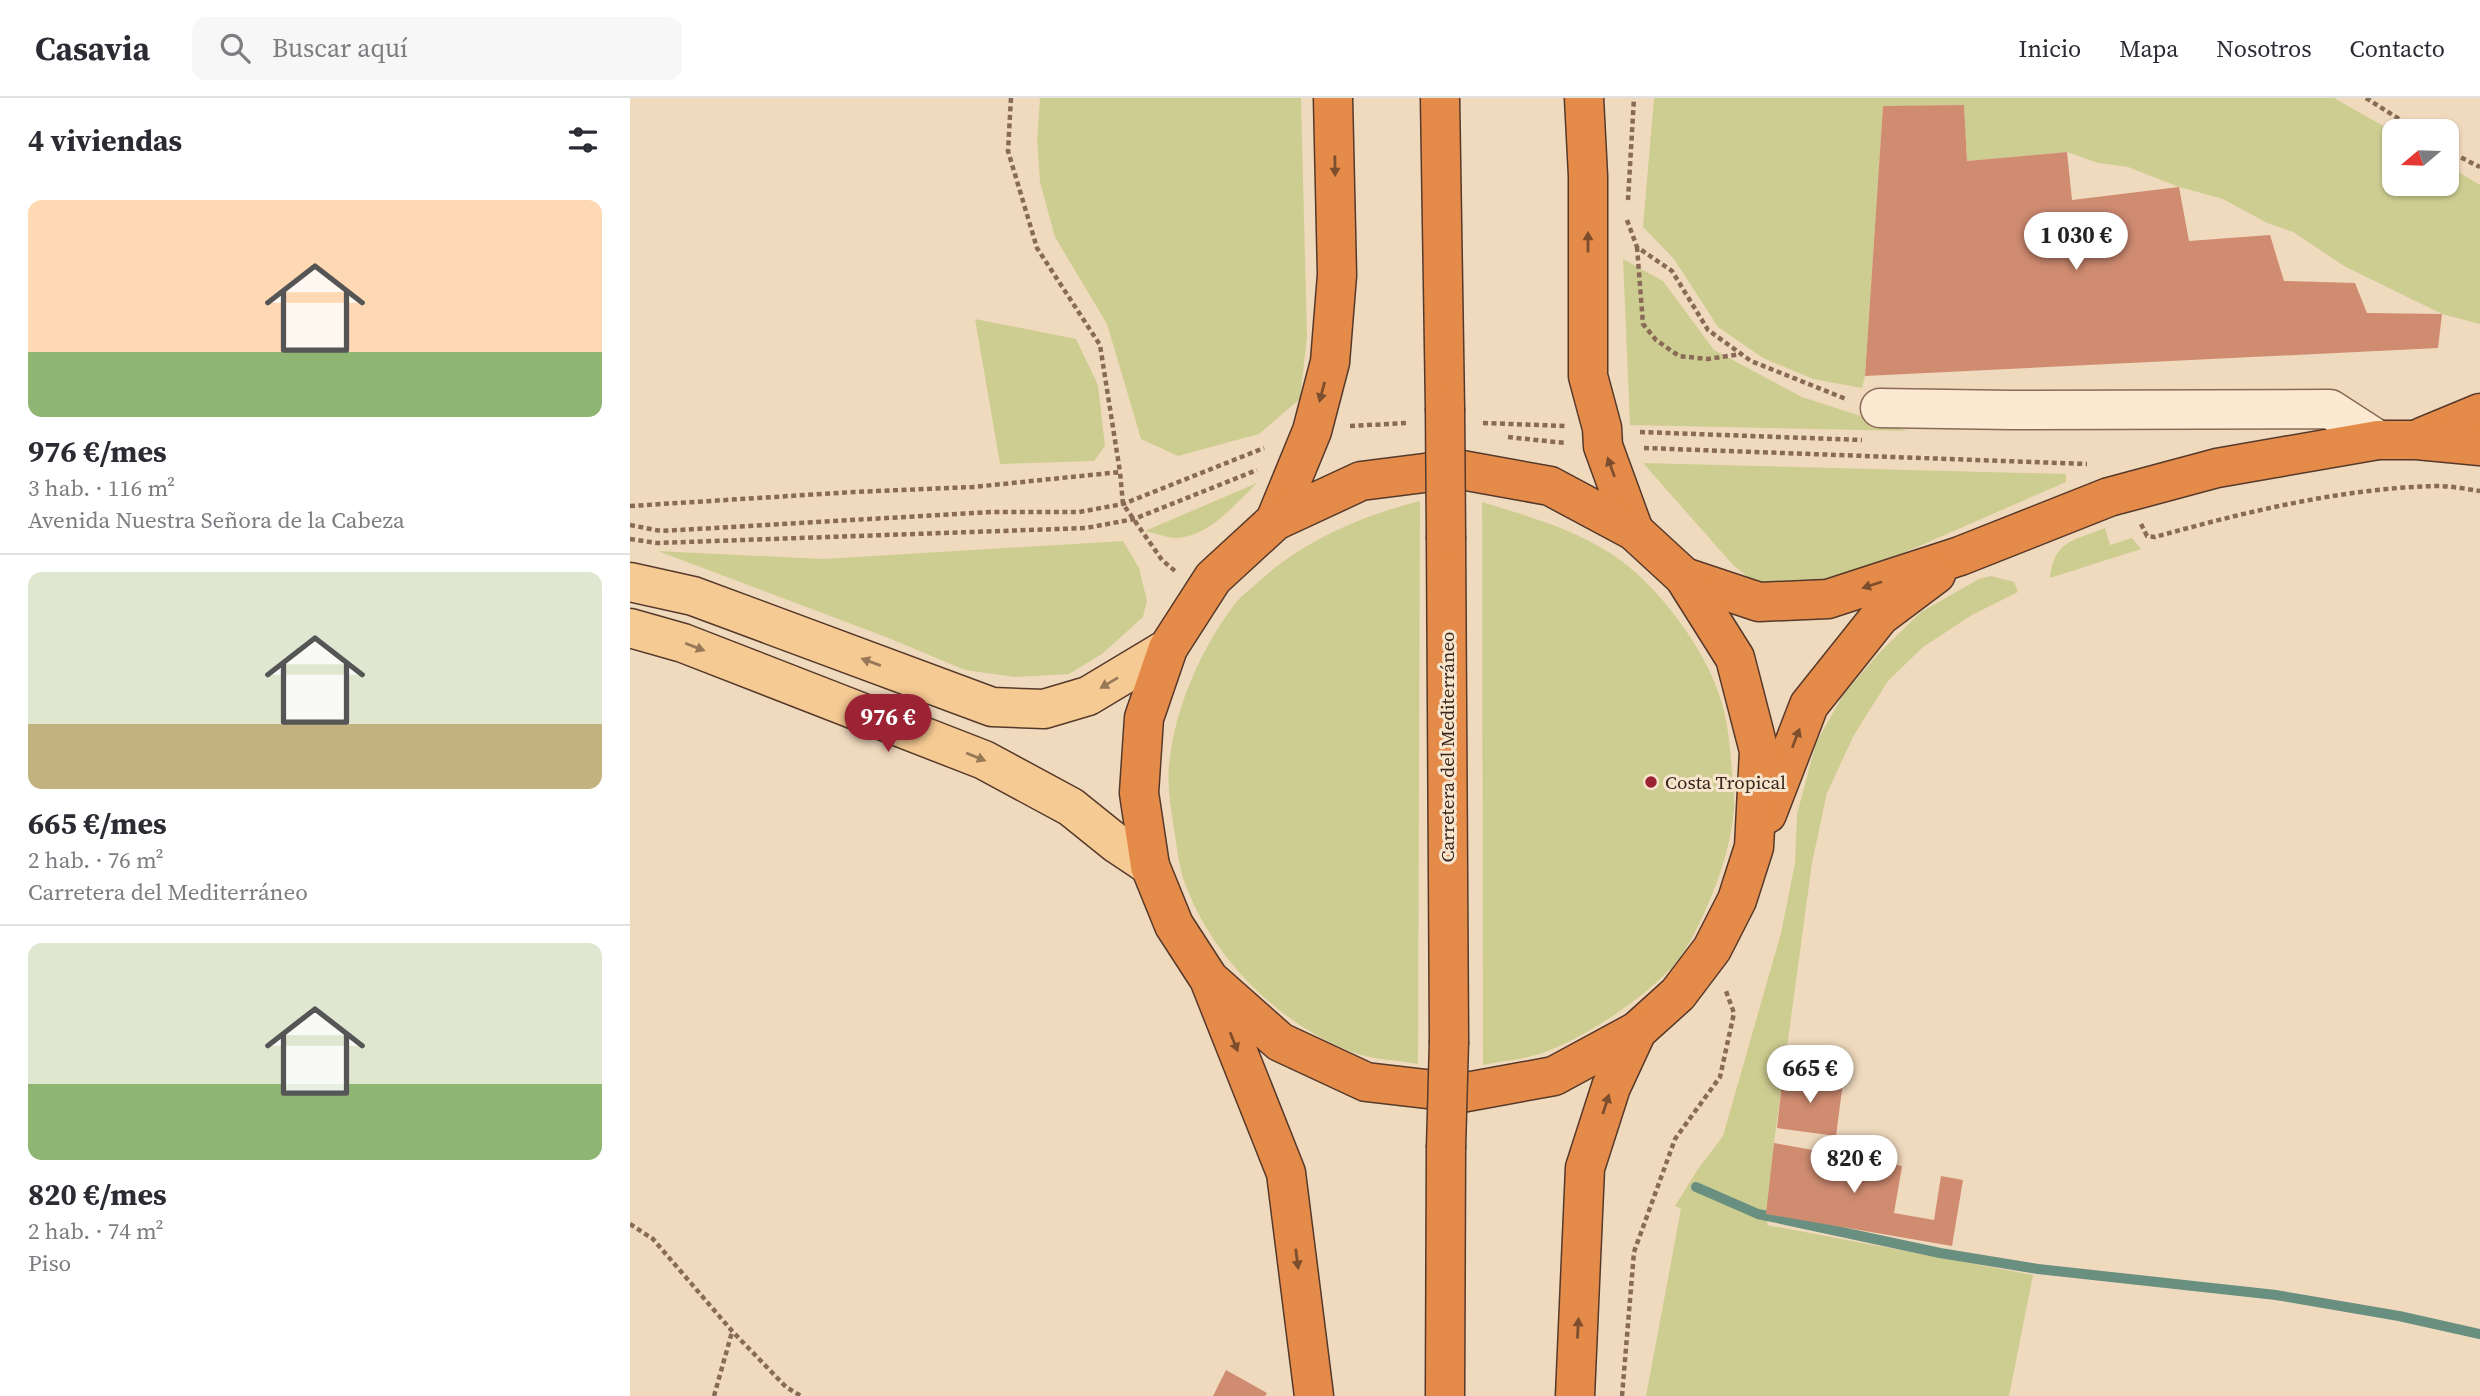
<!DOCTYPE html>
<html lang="es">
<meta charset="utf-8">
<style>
:root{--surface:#fff;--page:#f7f7f7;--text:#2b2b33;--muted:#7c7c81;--line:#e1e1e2;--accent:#9b2334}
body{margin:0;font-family:"Source Serif 4",serif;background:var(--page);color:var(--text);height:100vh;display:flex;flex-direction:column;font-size:26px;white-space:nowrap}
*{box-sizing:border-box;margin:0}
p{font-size:23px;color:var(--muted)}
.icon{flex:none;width:38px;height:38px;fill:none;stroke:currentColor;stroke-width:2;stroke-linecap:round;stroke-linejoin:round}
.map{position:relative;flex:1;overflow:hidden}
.sheet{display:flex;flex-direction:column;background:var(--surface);width:630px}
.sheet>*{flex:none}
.needle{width:46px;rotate:251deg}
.buttons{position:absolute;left:1752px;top:21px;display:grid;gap:14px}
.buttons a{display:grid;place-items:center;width:77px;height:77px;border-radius:14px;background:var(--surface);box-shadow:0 2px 5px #0004;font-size:35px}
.price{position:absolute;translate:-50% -60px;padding:0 16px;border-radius:24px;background:#fff;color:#222;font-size:23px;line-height:46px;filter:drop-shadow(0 2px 4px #0008)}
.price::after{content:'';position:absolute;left:50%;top:42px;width:21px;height:16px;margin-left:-10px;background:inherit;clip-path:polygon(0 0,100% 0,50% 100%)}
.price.active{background:var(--accent);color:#fff}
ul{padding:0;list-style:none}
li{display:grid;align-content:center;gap:14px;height:371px;padding:0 28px}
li+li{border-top:2px solid var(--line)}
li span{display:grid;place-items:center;height:217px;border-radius:14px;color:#555}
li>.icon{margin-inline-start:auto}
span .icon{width:126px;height:126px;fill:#fffc;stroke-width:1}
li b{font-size:30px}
h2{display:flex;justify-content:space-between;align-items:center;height:84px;padding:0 28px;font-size:30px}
header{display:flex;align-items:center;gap:42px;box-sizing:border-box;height:98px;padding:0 35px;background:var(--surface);border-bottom:2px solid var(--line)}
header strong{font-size:33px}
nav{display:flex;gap:38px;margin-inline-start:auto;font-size:24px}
.search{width:490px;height:63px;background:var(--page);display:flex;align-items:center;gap:18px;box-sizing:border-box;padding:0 24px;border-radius:14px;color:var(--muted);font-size:26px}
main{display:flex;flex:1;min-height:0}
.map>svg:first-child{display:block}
.green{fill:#cecd91}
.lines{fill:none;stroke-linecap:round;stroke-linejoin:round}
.stream{stroke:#698f80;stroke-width:10}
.building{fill:#d08c71}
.minor-casing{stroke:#896a56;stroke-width:41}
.major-casing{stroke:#56392b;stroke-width:41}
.highway-casing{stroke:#56392b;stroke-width:41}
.path{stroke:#896a56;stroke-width:4.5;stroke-dasharray:5 3.5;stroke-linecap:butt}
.minor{stroke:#fbe9d1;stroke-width:38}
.major{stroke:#f6ca93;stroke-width:38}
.highway{stroke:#e58b49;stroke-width:38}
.highway-bridge-casing{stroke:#56392b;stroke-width:41;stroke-linecap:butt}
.highway-bridge{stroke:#e58b49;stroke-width:38}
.oneway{fill:#7d4e2d}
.oneway2{fill:#977857}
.poi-dot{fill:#9b2334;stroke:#f7e5ce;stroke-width:2.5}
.labels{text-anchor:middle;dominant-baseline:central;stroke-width:6;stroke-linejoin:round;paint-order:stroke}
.street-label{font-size:19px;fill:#38251b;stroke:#f7e5ce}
.poi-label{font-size:19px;fill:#38251b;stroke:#f7e5ce;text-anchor:start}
</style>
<header>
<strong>Casavia</strong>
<div class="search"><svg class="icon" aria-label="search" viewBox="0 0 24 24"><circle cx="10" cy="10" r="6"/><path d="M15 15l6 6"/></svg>Buscar aquí</div>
<nav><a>Inicio</a><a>Mapa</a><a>Nosotros</a><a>Contacto</a></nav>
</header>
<main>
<section class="sheet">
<h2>4 viviendas<svg class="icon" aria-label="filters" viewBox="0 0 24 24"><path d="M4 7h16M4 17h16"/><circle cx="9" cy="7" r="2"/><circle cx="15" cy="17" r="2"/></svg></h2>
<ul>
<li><span style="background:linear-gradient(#ffd9b3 70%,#8fb573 0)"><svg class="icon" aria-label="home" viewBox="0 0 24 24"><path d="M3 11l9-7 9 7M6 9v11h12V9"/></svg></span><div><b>976 €/mes</b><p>3 hab. · 116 m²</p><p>Avenida Nuestra Señora de la Cabeza</p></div></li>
<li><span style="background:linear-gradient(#dfe7d0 70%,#c2b280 0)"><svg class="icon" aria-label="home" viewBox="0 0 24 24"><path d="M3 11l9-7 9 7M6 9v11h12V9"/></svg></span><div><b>665 €/mes</b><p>2 hab. · 76 m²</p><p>Carretera del Mediterráneo</p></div></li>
<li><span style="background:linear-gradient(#dfe7d0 65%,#8fb573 0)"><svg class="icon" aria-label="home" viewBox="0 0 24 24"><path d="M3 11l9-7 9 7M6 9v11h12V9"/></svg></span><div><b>820 €/mes</b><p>2 hab. · 74 m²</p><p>Piso</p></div></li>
</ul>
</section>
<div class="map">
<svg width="1850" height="1298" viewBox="0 0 1850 1298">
<rect width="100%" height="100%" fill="#f0dabe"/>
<!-- green -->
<g class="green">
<path d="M410 0H671L677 239 670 301 629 336 548 358 511 341 477 226 425 139 410 84 407 42Z"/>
<path d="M1024 0H1704L1764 34V86H1816L1817 67 1850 87V226L1812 216 1714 168 1663 134 1637 125 1593 101 1549 89 1498 69 1468 65 1437 54 1337 63 1334 7 1253 9 1235 278 1232 290 1183 281 1133 260 1088 229 1044 161 1013 129Z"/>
<path d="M993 161 1033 183 1084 252 1172 299 1277 333 1000 327Z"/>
<path d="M345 221 446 241 468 287 475 348 464 363 370 366Z"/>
<path d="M1013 365 1436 376V384L1271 456 1221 476 1182 487 1140 490 1119 480 1103 467Z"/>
<path d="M627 385C605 406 580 438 547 440 537 440 525 435 515 433Z"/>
<path d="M790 403 788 966C768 962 744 962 725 955 651 928 584 862 556 788 549 771 547 750 544 731 541 711 537 689 539 668 544 612 570 552 604 507 610 499 619 492 627 485 673 443 730 418 790 403Z"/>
<path d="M852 404C901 419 952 433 993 464 1032 494 1073 549 1089 596 1098 621 1100 649 1102 674 1103 686 1105 700 1104 712 1101 742 1093 771 1081 799 1071 823 1060 848 1043 868 1011 903 951 943 906 957 889 962 870 963 853 967Z"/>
<path d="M1475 430 1480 447 1502 440 1511 451 1420 480C1424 442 1443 443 1475 430Z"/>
<path d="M493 443 509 470 517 503 513 519 472 556 439 576 385 579 335 572 261 541 28 453 193 461Z"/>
<path d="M1361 478 1384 484 1388 494 1342 517 1293 549 1258 583 1224 637 1197 695 1182 765 1144 1045 1137 1127 1403 1177 1379 1298H1016L1051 1111 1045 1108 1068 1071 1093 1038 1151 835 1165 765 1167 716 1186 645 1213 597 1249 555 1291 514 1349 481Z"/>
</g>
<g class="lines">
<!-- stream -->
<path class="stream" d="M1066 1089 1128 1116 1310 1155 1408 1171 1646 1197 1769 1218 1850 1236"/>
</g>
<!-- building -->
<g class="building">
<path d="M1334 7 1337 63 1437 54 1442 102 1549 89 1559 143 1640 137 1654 183 1725 185 1737 215 1812 216 1808 250 1235 278 1253 8Z"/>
<path d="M1153 976 1213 984 1206 1038 1147 1030Z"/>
<path d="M1144 1045 1272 1068 1264 1115 1304 1122 1311 1078 1333 1082 1322 1148 1136 1116Z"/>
<path d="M596 1272 637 1295 635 1298H583Z"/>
</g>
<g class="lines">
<defs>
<path id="minor" d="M1250 310 1381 312 1700 311 1748 342"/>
<g id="major">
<path d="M0 484 63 498 362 609 414 611 458 598 538 550"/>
<path d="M0 530 53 545 354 662 441 709 487 746 520 768"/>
</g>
<g id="highway">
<path d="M810 0 815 310"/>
<path d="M954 0 958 78V278L972 330 973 348 1004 433"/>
<path d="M1792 339 1850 315"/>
<path d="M645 423 682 333 700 264 707 177 703 0"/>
<path d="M816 441 819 943"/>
<path d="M1054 479 1129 504 1198 501 1330 458 1479 399 1587 370 1748 342H1787L1850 348"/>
<path d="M1137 716 1179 607 1250 518 1306 476"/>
<path d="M579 881 650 944 736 984 831 995 924 978 1007 933 1048 896 1082 851 1107 802 1124 749 1129 653 1105 560 1054 479 1004 433 920 388 826 371 731 383 645 423 583 480 538 550 514 620 509 695 520 768 544 827 579 881 656 1075 684 1298"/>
<path d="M815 1298 816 1050"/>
<path d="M945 1298 955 1070 981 989 1007 933"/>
</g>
</defs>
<!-- minor casing -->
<use href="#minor" class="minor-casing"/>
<!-- major casing -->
<use href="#major" class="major-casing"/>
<!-- highway casing -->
<use href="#highway" class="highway-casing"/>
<!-- path -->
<g class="path">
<path d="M381 0 378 53 407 150 470 247 490 374"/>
<path d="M1736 0 1788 33"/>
<path d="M1816 52 1850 69"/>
<path d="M998 102 1004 0"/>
<path d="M997 122 1007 149 1042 173 1078 232 1121 263 1216 301"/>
<path d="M1007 149 1013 226 1026 242 1049 258 1078 261 1111 256"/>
<path d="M853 325 935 328"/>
<path d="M720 328 778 325"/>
<path d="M1010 334 1232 342"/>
<path d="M878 339 935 345"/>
<path d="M1014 350 1457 366"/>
<path d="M0 408 223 394 343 389 490 374 493 406 532 462 545 473"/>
<path d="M1511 426 1517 438 1525 439C1615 414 1713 390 1807 388 1821 388 1836 391 1850 393"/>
<path d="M0 427 31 433 361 414H449L493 406 634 350"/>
<path d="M0 441 27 445 456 430 504 421 627 372"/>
<path d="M0 1126 23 1141 102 1233 156 1289 171 1298"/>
<path d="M84 1298 102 1234"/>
<path d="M992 1298 1004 1154 1045 1041 1090 979 1104 915 1096 893"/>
</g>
<!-- minor -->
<use href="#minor" class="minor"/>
<!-- major -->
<use href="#major" class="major"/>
<!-- highway -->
<use href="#highway" class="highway"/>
<defs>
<g id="highway-bridge">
<path d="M815 310 816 441"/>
<path d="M816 1050 819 943"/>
</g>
</defs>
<!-- highway-bridge casing -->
<use href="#highway-bridge" class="highway-bridge-casing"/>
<!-- highway-bridge -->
<use href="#highway-bridge" class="highway-bridge"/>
</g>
<!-- one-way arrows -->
<defs><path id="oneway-solid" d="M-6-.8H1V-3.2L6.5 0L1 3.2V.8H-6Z" transform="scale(1.75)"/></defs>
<g class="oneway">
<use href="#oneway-solid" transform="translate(705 68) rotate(89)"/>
<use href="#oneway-solid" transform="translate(958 144) rotate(-90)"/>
<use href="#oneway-solid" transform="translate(692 294) rotate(105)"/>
<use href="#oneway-solid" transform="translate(981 369) rotate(-110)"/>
<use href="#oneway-solid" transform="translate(1242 487) rotate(162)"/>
<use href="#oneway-solid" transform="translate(1166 640) rotate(-69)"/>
<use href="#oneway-solid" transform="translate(604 944) rotate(68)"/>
<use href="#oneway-solid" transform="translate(976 1006) rotate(-72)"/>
<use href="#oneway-solid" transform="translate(667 1161) rotate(83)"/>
<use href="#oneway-solid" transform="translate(948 1230) rotate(-87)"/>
</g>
<g class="oneway2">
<use href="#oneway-solid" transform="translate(65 549) rotate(21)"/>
<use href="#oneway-solid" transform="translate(241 564) rotate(-160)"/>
<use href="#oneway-solid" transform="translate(479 585) rotate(149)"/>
<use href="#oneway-solid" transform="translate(346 659) rotate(22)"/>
</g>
<!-- markers -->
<circle class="poi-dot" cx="1021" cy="684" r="7"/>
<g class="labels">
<!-- street labels -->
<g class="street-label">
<text transform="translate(817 649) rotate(-90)">Carretera del Mediterráneo</text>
</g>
<!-- poi labels -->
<g class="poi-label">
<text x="1035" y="684">Costa Tropical</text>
</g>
</g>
</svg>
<div class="buttons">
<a><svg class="needle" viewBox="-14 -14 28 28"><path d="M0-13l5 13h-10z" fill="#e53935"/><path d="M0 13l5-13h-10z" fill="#7c7c81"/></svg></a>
</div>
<b class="price" style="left:1446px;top:174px">1 030 €</b>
<b class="price active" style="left:258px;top:656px">976 €</b>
<b class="price" style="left:1180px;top:1007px">665 €</b>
<b class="price" style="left:1224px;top:1097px">820 €</b>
</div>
</main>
